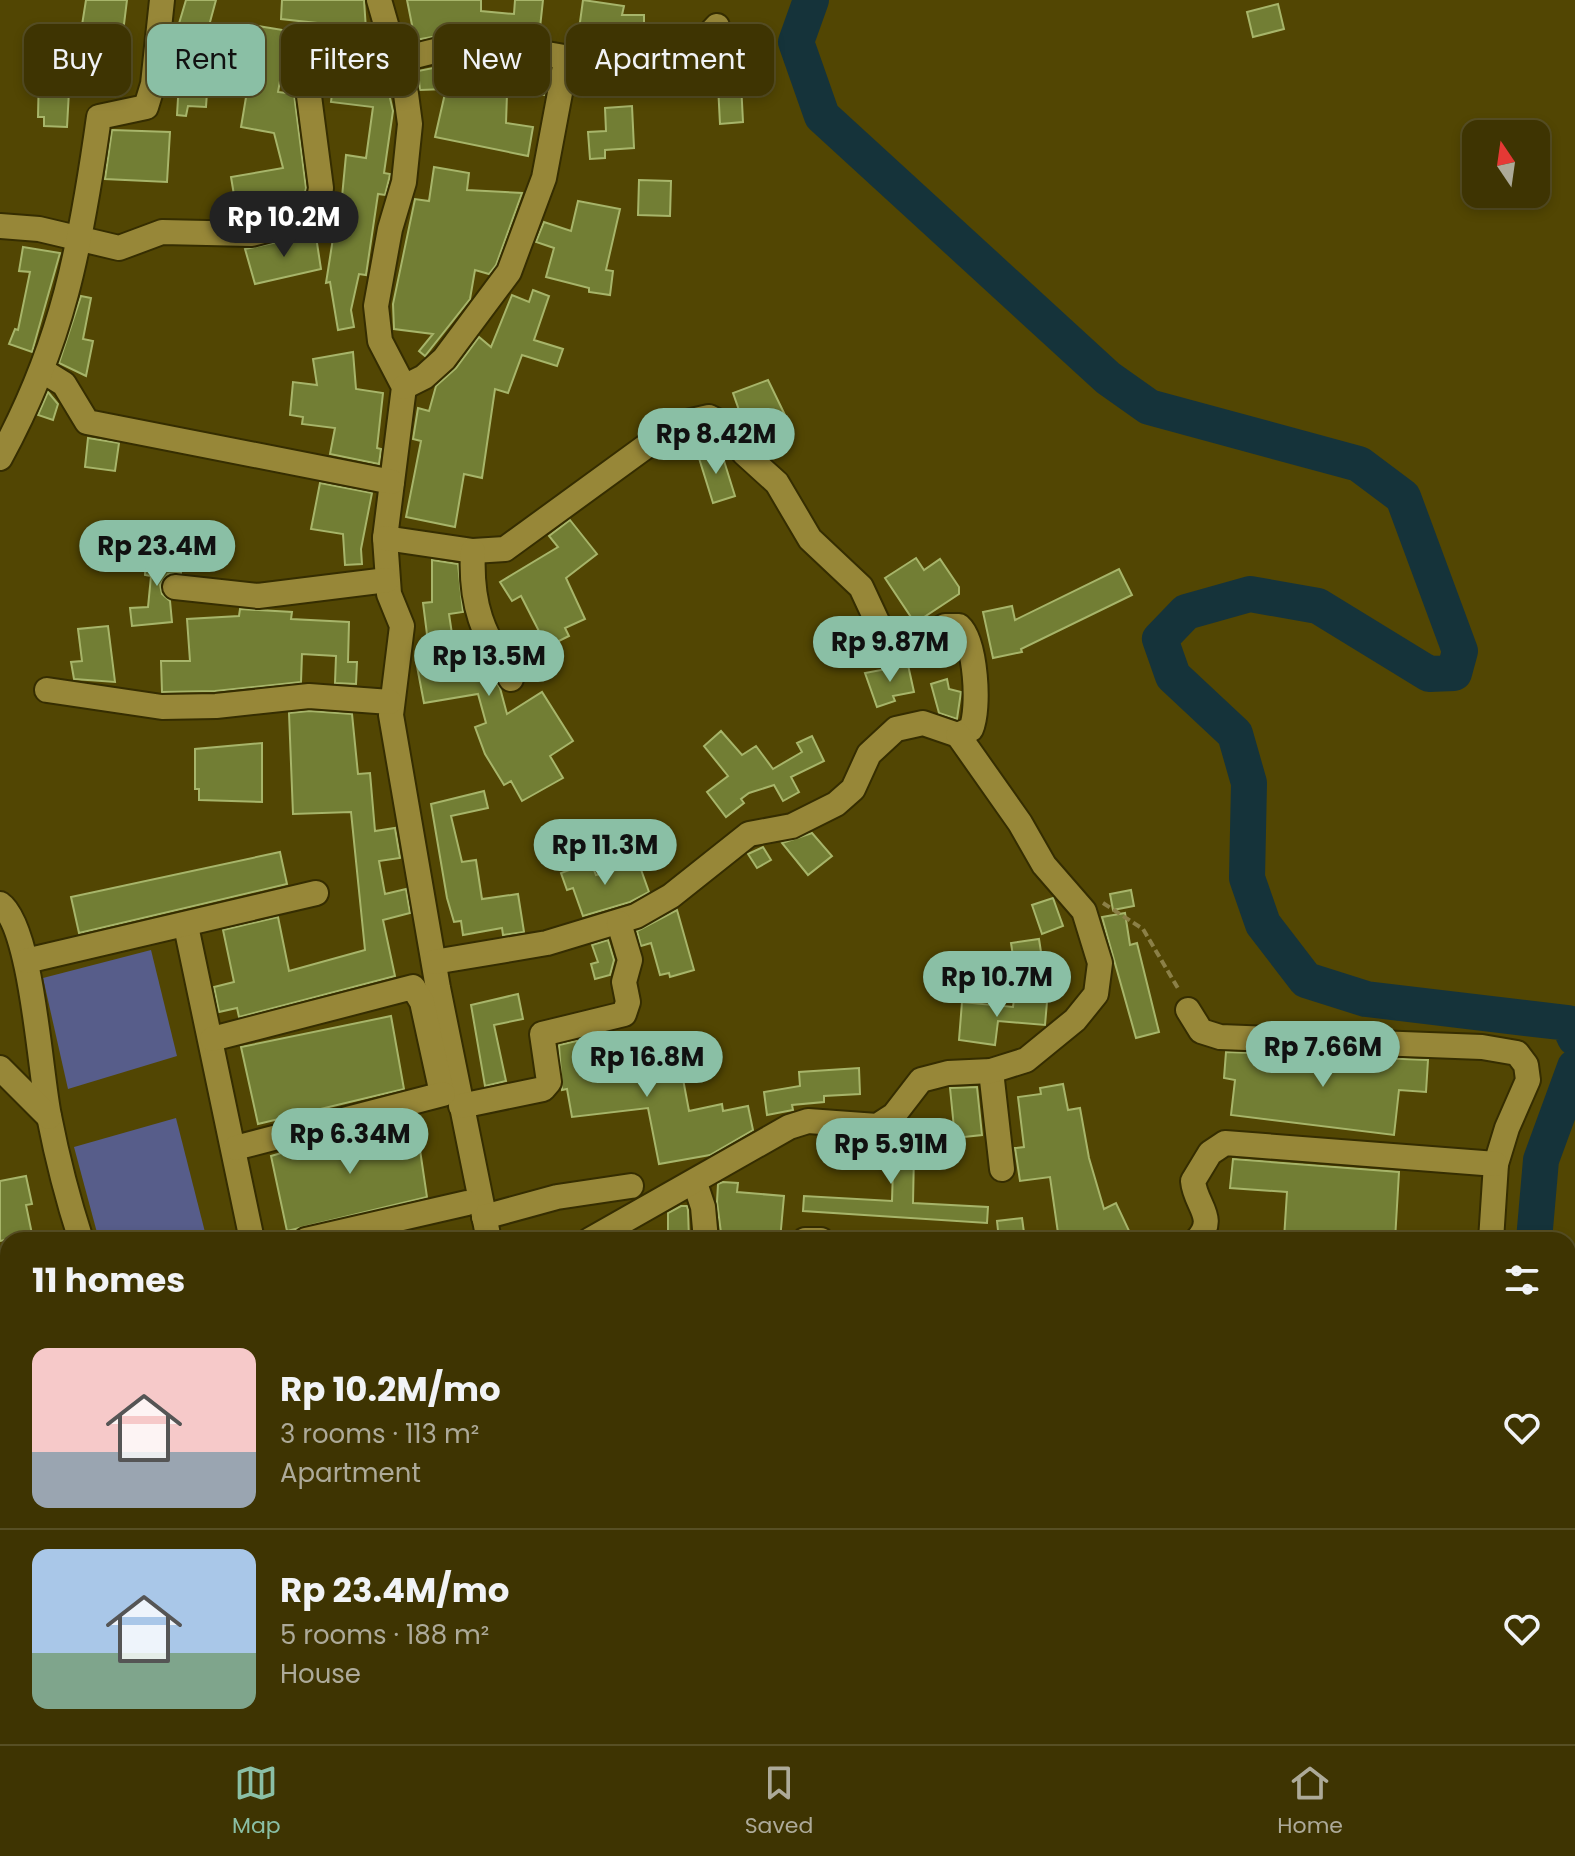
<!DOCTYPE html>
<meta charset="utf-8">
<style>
:root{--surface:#3e3402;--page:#493f11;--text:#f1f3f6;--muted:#adaa99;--line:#574f24;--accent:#8abfa5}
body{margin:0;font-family:Poppins,sans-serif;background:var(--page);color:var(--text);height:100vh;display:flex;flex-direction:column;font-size:30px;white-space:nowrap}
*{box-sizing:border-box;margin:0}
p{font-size:26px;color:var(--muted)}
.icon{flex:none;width:44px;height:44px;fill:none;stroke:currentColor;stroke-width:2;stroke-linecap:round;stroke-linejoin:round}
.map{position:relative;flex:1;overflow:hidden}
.drawer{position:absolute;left:0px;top:1232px;width:1576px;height:512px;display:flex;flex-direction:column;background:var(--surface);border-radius:24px 24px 0 0;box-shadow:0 4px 12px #0003,0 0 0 2px var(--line)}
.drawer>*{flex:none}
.top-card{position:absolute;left:24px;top:24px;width:800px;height:72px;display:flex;gap:16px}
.needle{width:52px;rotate:347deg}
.buttons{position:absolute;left:1462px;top:120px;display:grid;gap:16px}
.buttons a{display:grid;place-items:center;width:88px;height:88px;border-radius:16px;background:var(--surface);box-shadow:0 4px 12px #0003,0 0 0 2px var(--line);font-size:40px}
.price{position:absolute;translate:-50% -68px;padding:0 18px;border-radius:28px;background:var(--accent);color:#111;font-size:26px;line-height:52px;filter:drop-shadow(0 2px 4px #0008)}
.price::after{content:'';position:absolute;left:50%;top:48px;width:24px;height:18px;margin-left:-12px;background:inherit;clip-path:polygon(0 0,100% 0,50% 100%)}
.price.active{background:#222;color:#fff}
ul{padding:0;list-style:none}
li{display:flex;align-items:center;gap:24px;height:200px;padding:0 32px}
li+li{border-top:2px solid var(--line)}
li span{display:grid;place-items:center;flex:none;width:224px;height:160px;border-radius:16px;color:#555}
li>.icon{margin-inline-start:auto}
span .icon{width:96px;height:96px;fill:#fffc;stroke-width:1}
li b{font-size:34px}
h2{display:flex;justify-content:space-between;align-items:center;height:96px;padding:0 32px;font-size:34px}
.tag{padding:0 28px;border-radius:16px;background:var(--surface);box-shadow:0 4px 12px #0003,0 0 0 2px var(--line);font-size:28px;line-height:72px}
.tag.active{background:var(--accent);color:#111}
.tabs{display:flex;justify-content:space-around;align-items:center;height:112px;border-top:2px solid var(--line);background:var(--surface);font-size:22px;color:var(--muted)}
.tabs a{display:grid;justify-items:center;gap:4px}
.tabs .active{color:var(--accent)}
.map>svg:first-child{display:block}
.pitch{fill:#575d8a}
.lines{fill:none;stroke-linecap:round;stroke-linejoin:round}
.river{stroke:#15333a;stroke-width:36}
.building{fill:#727e34;stroke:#a7b56a;stroke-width:2}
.street-casing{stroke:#352d01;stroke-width:28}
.path{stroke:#8b8047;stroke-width:4;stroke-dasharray:8 4;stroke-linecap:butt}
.street{stroke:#978738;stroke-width:24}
</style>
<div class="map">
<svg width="1575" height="1744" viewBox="0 0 1575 1744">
<rect width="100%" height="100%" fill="#524603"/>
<!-- pitch -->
<g class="pitch">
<path d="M151 950 177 1056 68 1089 43 978Z"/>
<path d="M176 1118 207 1240H99L74 1147Z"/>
</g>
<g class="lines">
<!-- river -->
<g class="river">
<path d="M811 0 796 42 822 116 1108 378 1149 407 1359 464 1403 497 1460 651 1454 673 1429 674 1318 606 1250 594 1186 612 1160 639 1173 676 1235 734 1249 783 1247 878 1263 924 1306 980 1366 999 1568 1023 1575 1038"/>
<path d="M1534 1240 1541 1160 1575 1067"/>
<path d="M1568 1309 1575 1314"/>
<path d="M1568 1577 1575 1572"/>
<path d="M1436 1744 1438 1736"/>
</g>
</g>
<!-- building -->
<g class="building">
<path d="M86 0H127L115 97 69 91 67 127 44 126V117H38L39 70 31 69 34 40 79 44Z"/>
<path d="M186 0H216L195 77 208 78 206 107 188 106 186 116 177 115 181 49 172 47Z"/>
<path d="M282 0H364L367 44 343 39 344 26 281 19Z"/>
<path d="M407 0H481V11L514 14 515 0H543L539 37 472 30 415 40Z"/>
<path d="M583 0 624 6 622 15H644V43H616V48L577 44Z"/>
<path d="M1278 4 1284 29 1253 37 1247 12Z"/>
<path d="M258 26 289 31 278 92 294 94 306 188 303 201 295 207 238 219 231 177 283 168 274 133 241 127Z"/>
<path d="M473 60 549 70 544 95 507 94 506 123 533 127 528 156 435 137 446 89 420 90 418 71Z"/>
<path d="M335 69 385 76 393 111 384 173 390 174 389 179 385 195 378 194 366 275 359 274 351 310 354 327 338 330 330 282 326 283 336 219 340 218 346 155 366 158 373 107 331 102Z"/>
<path d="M593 76 616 78V95H593Z"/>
<path d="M741 83 743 122 720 124 718 85Z"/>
<path d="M632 106 634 148 605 150V158L590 159 588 132 606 131 605 108Z"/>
<path d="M112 130 170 132 167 182 105 179Z"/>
<path d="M434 167 469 173 467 190 522 193 496 265 489 274 475 270 470 299 425 356 419 351 433 334 394 329 393 304 415 199 429 201Z"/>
<path d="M639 180 671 181 670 216 638 215Z"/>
<path d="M578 201 620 209 606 270 613 271 610 295 589 292V288L546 277 554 248 536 242 544 222 571 231Z"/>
<path d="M315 230 321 269 255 284 245 249 306 236Z"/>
<path d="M23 247 60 253 32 352 9 344 15 329 18 330 30 272 19 271Z"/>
<path d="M533 290 549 296 534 340 563 349 557 366 522 355 508 393 495 389 482 478 464 474 455 527 406 517 421 441 413 439 418 408 429 411 436 386 456 368 479 337 491 347 512 295 529 302Z"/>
<path d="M81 296 91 298 83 339 93 341 86 376 59 363Z"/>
<path d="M353 352 356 389 383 393 377 448 381 449 379 464 330 454 335 428 302 424 303 417 290 415 293 382 317 385 313 359Z"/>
<path d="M768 380 785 415 746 430 733 393Z"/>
<path d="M48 392 58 404 53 420 38 415Z"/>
<path d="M88 438 119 443 115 471 85 467Z"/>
<path d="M720 448 735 496 713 503 698 455Z"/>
<path d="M320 483 372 493 361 549 362 564 345 565 343 534 311 529Z"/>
<path d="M570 520 597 554 566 578 585 619 565 628 569 636 547 647 521 596 512 601 500 582 558 547 549 536Z"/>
<path d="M146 550 182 552 181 573 168 574 160 585 162 594 170 601 172 622 132 626 130 608 148 607 151 576 145 575Z"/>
<path d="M916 558 924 570 940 559 959 587V594L915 623 885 578Z"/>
<path d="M432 560 458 564 463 612 449 614 455 654 459 653 462 669 484 663 500 688 507 714 542 692 573 741 550 756 563 778 522 801 511 781 504 785 485 754 475 727 486 723 478 694 424 703 416 661 430 658 423 603 432 602Z"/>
<path d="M1119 569 1132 595 1021 649 1022 652 993 658 983 612 1012 606 1015 620Z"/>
<path d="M240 609 292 612 291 619 349 622 348 662H357L356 684 335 683 336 656 302 654 301 682 215 691 162 692 161 661H190L187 619 239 616Z"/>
<path d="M108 626 115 682 74 679 71 662 82 661 78 629Z"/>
<path d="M908 665 914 692 893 696 895 701 877 707 865 673Z"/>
<path d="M947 679 949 689 961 692 957 719 939 713 931 684Z"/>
<path d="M309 711 352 714 358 774 370 773 375 831 395 828 400 858 379 861 385 894 406 889 410 913 383 920 395 976 239 1017 237 1008 219 1012 214 987 234 982 223 930 278 917 289 971 365 950 351 812 293 814 289 713Z"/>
<path d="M721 731 742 755 756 746 773 769 802 752 797 743 812 736 824 761 791 777 799 792 783 801 774 785 749 793 741 799 744 803 726 817 707 792 728 776 704 746Z"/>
<path d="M262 743V802L199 800V789H195V749Z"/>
<path d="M484 791 488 808 451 816 462 862 476 860 482 899 518 894 524 932 503 935 502 928 463 935 461 921 454 922 447 898 431 804Z"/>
<path d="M812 833 832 856 808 875 782 843Z"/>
<path d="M648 835 657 862 642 867 633 840Z"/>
<path d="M763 847 771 860 757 868 748 854Z"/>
<path d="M280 852 287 884 79 933 71 897Z"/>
<path d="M591 862 596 875 639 864 649 892 630 902 583 916 573 888 567 890 561 873Z"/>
<path d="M1131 890 1134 906 1113 910 1110 894Z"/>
<path d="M1053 898 1063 926 1042 934 1032 905Z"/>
<path d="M677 910 694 970 670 977 669 973 660 975 651 943 641 946 637 931Z"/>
<path d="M1125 913 1130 945 1137 943 1159 1032 1136 1038 1102 917Z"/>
<path d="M1039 939 1043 965 1015 969 1011 943Z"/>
<path d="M608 940 614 960 610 975 595 979 591 964 598 962 592 945Z"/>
<path d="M518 994 523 1019 494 1025 506 1081 485 1086 471 1005Z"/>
<path d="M1014 999 1047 1002 1045 1025 998 1021 995 1045 959 1040 962 1002 1013 1007Z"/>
<path d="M391 1016 404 1089 258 1124 241 1047Z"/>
<path d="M594 1037 596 1049 639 1043 642 1070 680 1063 689 1111 722 1104 723 1111 748 1106 753 1130 710 1155 659 1164 648 1108 572 1117 567 1089 562 1090 559 1045Z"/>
<path d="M1226 1052 1428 1060 1426 1092 1399 1090 1394 1135 1231 1115 1235 1080 1224 1078Z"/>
<path d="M859 1068 860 1094 824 1096V1102L792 1105 793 1110 767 1115 764 1092 800 1086 799 1072Z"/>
<path d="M1063 1084 1068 1110 1080 1108 1089 1158 1104 1209 1116 1203 1131 1235 1122 1240H1059L1050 1177 1020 1181 1015 1148 1024 1147 1018 1097 1041 1094 1040 1088Z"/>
<path d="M977 1087 982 1135 955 1138 950 1088Z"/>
<path d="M392 1123 393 1128 416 1123 427 1197 287 1231 271 1156 329 1139 330 1142 374 1132 373 1128Z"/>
<path d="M894 1133H909L908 1154H914L913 1203 988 1207 987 1223 803 1211 804 1196 892 1201 893 1168H846V1139L877 1141Z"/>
<path d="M1233 1159 1399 1172 1395 1240 1284 1239 1287 1192 1230 1188Z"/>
<path d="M26 1176 32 1204 26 1205 32 1234 0 1241V1181Z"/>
<path d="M723 1182 738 1183 737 1192 784 1196 780 1240H746V1235L721 1233 717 1202 718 1184Z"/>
<path d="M681 1206H687L688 1210 689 1240H668V1213Z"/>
<path d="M1022 1218 1025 1240H999L997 1221Z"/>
</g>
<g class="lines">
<defs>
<g id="street">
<path d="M379 0 406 94 410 124 404 182 390 229 376 306 380 341 404 387 385 538 389 594 402 626 391 715 438 988 489 1240"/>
<path d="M0 226 39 229 119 248 162 232 252 234 302 221 317 210 321 188 306 73 307 63C324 44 356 59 377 61 410 62 441 45 473 45 551 44 656 99 717 26"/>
<path d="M43 371 64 384 87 422 392 482"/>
<path d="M404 387 424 377 444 359 509 272 544 178 566 61"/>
<path d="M0 458C63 343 81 245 99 117L146 107 153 84 162 0"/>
<path d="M385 538 473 551 505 549 652 442 687 422 709 417 723 424 744 453 777 483 810 539 861 587 882 632 890 640 913 644 945 626H959C976 641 980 709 971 729L958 735 923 723 896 729 869 754 853 789 836 804 792 826 749 834 671 896 636 916 547 943 434 962"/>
<path d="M473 551C470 606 483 633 511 679"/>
<path d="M175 587 258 596 387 580"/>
<path d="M47 690 162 707 216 706 309 696 390 702"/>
<path d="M0 904C32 926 40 1073 49 1116 57 1157 68 1200 81 1240"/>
<path d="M186 926 252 1240"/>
<path d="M26 961 316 893"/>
<path d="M1188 1010 1201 1031 1220 1037 1482 1047 1517 1053 1526 1065 1528 1080 1507 1128 1496 1164 1491 1240"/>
<path d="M212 1039 413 987 422 1002 441 1089"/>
<path d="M0 1068 49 1117"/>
<path d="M991 1071 1002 1169"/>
<path d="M461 1106 543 1089 549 1082 542 1034 624 1014 628 1002 624 982 630 960 619 923"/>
<path d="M235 1148 443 1094"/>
<path d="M695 1183 703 1207 706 1240"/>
<path d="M484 1217 557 1197 631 1186"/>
<path d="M306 1240 467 1203"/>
<path d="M590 1240 789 1127 808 1121 877 1126 894 1115 921 1080 948 1073 991 1071 1026 1060 1075 1020 1096 994 1100 963 1084 911 1044 865 1020 823 958 735"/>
<path d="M805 1240H821"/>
<path d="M1197 1240C1218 1218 1195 1205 1193 1181L1210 1153 1225 1143 1496 1164"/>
<path d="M0 1432 8 1430"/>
<path d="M0 1474 8 1514"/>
<path d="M57 1736 59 1744"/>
<path d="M113 1736 117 1744"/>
<path d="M282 1736 285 1744"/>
<path d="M443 1736 446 1744"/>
<path d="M584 1736 586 1744"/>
<path d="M1144 1744 1145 1736"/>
</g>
</defs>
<!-- street casing -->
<use href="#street" class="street-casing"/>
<!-- path -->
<g class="path">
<path d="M1103 903 1143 929 1179 990"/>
<path d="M1568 1384 1575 1385"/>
<path d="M1568 1527 1575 1522"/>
<path d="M1372 1744 1376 1736"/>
</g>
<!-- street -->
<use href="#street" class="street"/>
</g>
</svg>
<div class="buttons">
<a><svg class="needle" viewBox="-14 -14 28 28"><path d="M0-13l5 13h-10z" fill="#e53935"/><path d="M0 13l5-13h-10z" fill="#adaa99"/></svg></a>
</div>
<b class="price active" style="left:284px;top:259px">Rp 10.2M</b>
<b class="price" style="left:716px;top:476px">Rp 8.42M</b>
<b class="price" style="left:157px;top:588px">Rp 23.4M</b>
<b class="price" style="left:890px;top:684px">Rp 9.87M</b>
<b class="price" style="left:489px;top:698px">Rp 13.5M</b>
<b class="price" style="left:605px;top:887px">Rp 11.3M</b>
<b class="price" style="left:997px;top:1019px">Rp 10.7M</b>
<b class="price" style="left:1323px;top:1089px">Rp 7.66M</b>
<b class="price" style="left:647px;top:1099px">Rp 16.8M</b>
<b class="price" style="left:350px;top:1176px">Rp 6.34M</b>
<b class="price" style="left:891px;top:1186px">Rp 5.91M</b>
<div class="top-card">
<a class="tag">Buy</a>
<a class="tag active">Rent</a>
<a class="tag">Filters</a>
<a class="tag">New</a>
<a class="tag">Apartment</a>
</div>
<section class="drawer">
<h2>11 homes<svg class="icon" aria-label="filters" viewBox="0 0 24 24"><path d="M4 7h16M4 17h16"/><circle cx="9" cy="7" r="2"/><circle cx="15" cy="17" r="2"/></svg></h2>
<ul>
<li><span style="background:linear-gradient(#f6c9c9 65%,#9aa5b1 0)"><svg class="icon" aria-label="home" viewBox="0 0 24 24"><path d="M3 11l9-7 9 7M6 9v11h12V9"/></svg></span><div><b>Rp 10.2M/mo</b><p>3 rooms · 113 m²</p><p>Apartment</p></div><svg class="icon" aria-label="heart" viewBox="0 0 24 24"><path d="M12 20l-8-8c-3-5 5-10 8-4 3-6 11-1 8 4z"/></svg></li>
<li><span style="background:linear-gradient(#a9c7e8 65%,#7fa58c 0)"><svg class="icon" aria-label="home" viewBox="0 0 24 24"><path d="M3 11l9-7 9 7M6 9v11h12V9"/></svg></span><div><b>Rp 23.4M/mo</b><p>5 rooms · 188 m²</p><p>House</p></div><svg class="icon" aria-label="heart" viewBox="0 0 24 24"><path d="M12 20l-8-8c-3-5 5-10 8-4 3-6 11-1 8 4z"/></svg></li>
</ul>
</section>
</div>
<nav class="tabs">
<a class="active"><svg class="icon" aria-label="map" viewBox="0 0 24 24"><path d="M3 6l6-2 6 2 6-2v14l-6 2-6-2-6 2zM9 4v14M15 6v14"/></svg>Map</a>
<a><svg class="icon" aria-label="saved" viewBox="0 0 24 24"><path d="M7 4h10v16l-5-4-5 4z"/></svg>Saved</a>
<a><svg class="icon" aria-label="home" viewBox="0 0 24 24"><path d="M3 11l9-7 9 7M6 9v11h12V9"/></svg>Home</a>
</nav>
